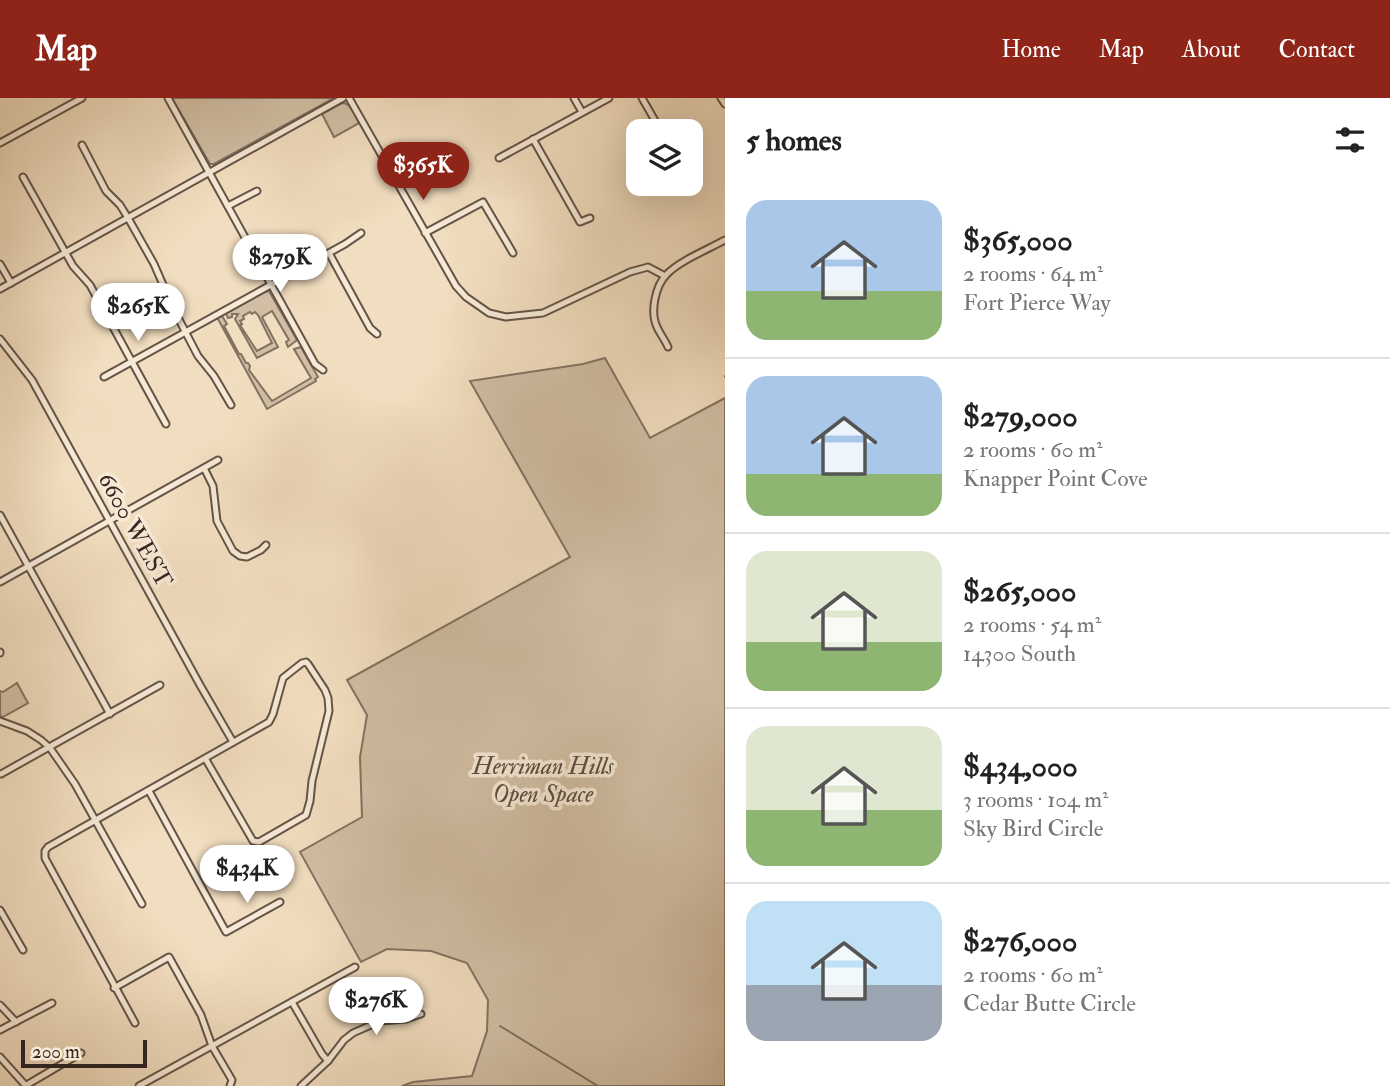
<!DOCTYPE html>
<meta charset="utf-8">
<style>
:root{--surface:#fff;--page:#f2f2f2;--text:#222;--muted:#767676;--line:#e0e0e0;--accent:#8f2418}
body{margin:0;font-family:"IM FELL Double Pica",serif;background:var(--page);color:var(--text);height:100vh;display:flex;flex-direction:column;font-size:26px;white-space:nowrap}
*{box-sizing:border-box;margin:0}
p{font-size:23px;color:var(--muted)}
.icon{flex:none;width:38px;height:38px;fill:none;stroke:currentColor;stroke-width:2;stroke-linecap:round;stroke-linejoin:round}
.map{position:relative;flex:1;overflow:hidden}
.drawer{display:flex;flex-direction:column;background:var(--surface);width:665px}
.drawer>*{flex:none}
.tools{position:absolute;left:626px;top:21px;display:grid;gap:14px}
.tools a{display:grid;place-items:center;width:77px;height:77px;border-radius:14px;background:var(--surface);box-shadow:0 7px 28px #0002;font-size:35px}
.scale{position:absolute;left:21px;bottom:18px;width:126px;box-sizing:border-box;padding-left:7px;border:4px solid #352620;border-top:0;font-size:19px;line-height:24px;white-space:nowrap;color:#352620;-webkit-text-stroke:5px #f6e9d5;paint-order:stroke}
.price{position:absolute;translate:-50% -60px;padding:0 16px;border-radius:24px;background:#fff;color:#222;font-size:23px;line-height:46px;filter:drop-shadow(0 2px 4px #0008)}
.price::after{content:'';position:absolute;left:50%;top:42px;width:21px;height:16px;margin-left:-10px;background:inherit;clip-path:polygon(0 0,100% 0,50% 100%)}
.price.active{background:var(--accent);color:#fff}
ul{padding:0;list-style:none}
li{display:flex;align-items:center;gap:21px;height:175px;padding:0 21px}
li+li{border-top:2px solid var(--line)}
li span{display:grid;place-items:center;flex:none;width:196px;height:140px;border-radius:21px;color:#555}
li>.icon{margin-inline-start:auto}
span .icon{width:84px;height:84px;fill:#fffc;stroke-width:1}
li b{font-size:30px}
h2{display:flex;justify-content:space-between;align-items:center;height:84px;padding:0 21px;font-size:30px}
header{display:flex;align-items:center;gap:42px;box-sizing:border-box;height:98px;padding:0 35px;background:var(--accent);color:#fff}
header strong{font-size:33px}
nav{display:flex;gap:38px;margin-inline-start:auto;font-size:24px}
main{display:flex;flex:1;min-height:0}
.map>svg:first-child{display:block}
.green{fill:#d1bea4;stroke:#837262;stroke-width:2;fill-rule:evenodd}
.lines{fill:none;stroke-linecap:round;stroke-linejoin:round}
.stream{stroke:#7f6f5f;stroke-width:2}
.minor-casing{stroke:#645448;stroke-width:9}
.minor{stroke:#f6e9d5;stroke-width:5}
.labels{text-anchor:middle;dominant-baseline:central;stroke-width:7;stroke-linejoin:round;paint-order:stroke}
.street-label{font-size:24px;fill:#352620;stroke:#f6e9d5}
.park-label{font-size:24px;font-style:italic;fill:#5c4c41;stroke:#f6e9d5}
</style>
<header>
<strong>Map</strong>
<nav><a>Home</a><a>Map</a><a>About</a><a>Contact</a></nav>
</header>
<main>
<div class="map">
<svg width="725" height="988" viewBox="0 0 725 988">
<rect width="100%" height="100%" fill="#f1ddbf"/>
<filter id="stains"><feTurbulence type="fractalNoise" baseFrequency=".00286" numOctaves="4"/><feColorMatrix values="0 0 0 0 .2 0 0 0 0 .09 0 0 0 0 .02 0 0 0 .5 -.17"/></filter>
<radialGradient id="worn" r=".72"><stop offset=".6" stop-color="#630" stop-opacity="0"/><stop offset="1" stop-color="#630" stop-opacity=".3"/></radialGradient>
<!-- green -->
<g class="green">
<path d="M172 0H334L214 66H210Z"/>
<path d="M342 5C352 5 355 17 359 25L334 39 322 16Z"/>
<path d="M269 193 297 242 288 249 286 244 289 242 272 213 262 219 278 249 257 260 235 221 238 216H232V219L228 220 226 215 265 194ZM250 214 252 216 255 214 258 217 272 245 257 253 240 227 242 226 240 223 244 221 243 218Z"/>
<path d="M222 218 227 226 224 228 239 256H241L246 265H248L250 268 249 272 272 303 311 280 294 251 301 249 318 279 315 281 316 283 267 311 218 221H215Z"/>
<path d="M605 260 650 340 725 300V988H402L413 984 472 978 487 933 488 902 467 865 431 853 387 851 361 864 300 754 362 719 360 659 367 617 347 582 570 459 470 283 583 266Z"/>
<path d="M17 585 28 605 3 619 0 618V593L3 594Z"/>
</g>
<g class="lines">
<!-- stream -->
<g class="stream">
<path d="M725 278V279"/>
<path d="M500 928 598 988"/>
</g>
<defs>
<g id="minor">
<path d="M168 0 315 266 323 272"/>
<path d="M349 0 456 188 466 199 489 215 506 219 543 215 630 174 648 169 665 178"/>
<path d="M574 0 582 14"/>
<path d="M642 0 661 33"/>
<path d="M721 0 725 6"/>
<path d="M533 41 580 124 590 120"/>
<path d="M0 45 82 0"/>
<path d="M82 47 106 93 120 107 128 120 154 166 174 212 198 258 214 278 231 307"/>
<path d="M499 60 609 0"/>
<path d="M23 79 73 168 90 187 166 326"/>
<path d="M228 108 257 93"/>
<path d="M425 135 483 104 513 155"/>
<path d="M329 155 370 230 377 236"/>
<path d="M0 166 11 185"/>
<path d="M0 191 343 0"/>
<path d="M0 241 32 282 200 587 233 644"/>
<path d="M668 249C665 242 660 236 657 229 650 214 655 188 667 176 681 162 707 152 725 142"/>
<path d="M104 279 345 146 361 135"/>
<path d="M204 370 213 388 217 423 233 453 240 458 247 459 261 452 266 447"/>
<path d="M0 417 110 616"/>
<path d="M0 484 218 362"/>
<path d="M0 554V555"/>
<path d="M0 623 27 633 41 642 50 650 75 686 142 806"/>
<path d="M1 676 160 587"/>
<path d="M149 693 226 834 280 804"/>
<path d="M0 812 23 852"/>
<path d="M114 890 169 859 201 917 212 948 232 982 230 988"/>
<path d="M292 904 322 956 328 963"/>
<path d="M0 907 16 924"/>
<path d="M135 925 45 760V753L48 749 269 624 273 616 283 580 302 565 306 564 308 566 325 592 328 600 329 613 312 683 310 703 306 717 259 744 253 743 205 660"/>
<path d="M0 932 52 905"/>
<path d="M0 959 26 988"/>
<path d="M25 988 81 955"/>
<path d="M139 988 355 869"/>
<path d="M301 988 328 963 344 942 353 935 380 923 406 921 421 916"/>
</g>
</defs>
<!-- minor casing -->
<use href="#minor" class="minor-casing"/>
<!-- minor -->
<use href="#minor" class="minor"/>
</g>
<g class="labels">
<!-- street labels -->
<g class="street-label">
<text transform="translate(135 432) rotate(61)">6600 WEST</text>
</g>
<!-- park labels -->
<g class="park-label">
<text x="543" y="668">Herriman Hills<tspan x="543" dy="28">Open Space</tspan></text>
</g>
</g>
<rect width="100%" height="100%" filter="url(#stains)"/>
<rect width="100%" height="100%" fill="url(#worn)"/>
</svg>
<div class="tools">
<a><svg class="icon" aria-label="layers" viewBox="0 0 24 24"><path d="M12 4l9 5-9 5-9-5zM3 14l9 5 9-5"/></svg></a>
</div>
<div class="scale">200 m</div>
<b class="price active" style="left:423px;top:104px">$365K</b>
<b class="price" style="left:280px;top:196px">$279K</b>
<b class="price" style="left:138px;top:245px">$265K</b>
<b class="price" style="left:247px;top:807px">$434K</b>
<b class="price" style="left:376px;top:939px">$276K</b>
</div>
<section class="drawer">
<h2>5 homes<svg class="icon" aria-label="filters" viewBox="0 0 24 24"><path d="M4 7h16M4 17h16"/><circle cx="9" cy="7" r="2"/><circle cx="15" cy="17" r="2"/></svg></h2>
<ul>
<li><span style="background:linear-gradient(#a9c7e8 65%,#8fb573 0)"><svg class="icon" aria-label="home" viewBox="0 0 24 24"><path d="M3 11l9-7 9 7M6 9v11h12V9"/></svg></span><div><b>$365,000</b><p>2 rooms · 64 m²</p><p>Fort Pierce Way</p></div></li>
<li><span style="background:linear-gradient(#a9c7e8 70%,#8fb573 0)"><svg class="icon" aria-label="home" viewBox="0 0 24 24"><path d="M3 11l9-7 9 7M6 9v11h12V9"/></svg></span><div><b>$279,000</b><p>2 rooms · 60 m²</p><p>Knapper Point Cove</p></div></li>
<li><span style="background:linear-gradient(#dfe7d0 65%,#8fb573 0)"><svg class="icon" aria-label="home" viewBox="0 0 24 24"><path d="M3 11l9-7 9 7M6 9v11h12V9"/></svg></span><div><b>$265,000</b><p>2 rooms · 54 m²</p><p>14300 South</p></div></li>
<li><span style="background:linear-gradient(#dfe7d0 60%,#8fb573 0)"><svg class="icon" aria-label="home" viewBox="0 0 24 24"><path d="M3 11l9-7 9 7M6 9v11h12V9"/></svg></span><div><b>$434,000</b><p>3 rooms · 104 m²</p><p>Sky Bird Circle</p></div></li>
<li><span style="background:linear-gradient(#bfe0f5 60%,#9aa5b1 0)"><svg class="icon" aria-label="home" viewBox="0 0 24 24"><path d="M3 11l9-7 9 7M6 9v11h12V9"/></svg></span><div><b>$276,000</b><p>2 rooms · 60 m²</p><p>Cedar Butte Circle</p></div></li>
</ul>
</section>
</main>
